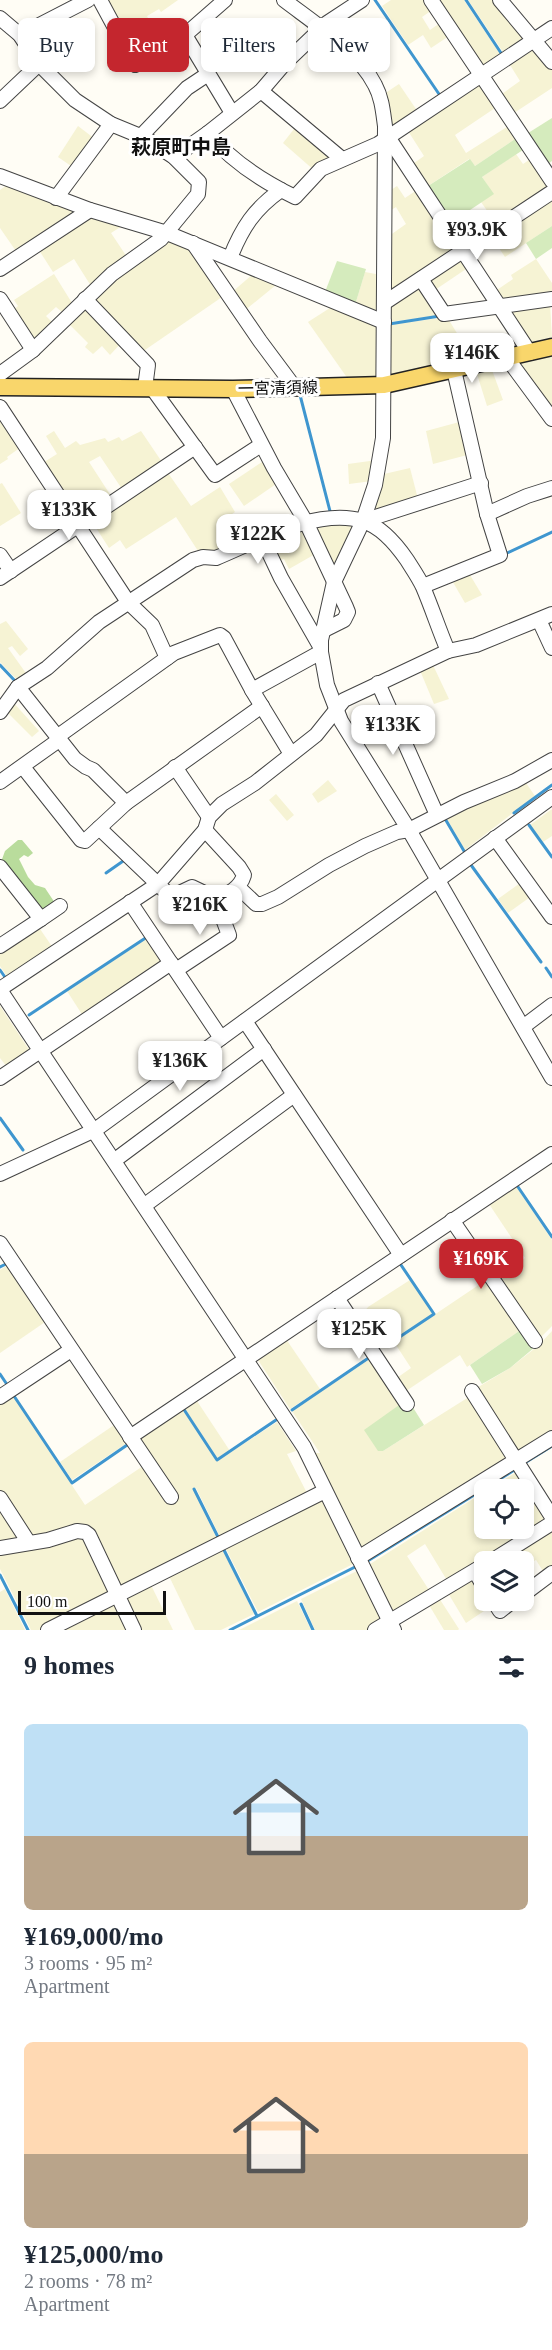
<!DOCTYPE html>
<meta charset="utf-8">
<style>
:root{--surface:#fff;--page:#f6f6f7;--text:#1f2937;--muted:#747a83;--accent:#c4262e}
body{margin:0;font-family:"Times New Roman","Noto Sans JP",serif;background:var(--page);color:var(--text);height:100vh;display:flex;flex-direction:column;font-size:22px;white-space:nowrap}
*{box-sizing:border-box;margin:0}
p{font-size:20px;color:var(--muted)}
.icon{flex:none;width:33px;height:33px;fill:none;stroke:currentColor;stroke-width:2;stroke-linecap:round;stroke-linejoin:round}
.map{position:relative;height:1630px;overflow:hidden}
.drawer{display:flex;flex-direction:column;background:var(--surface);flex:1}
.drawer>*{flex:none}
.top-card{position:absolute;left:18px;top:18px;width:516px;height:54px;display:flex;gap:12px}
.buttons{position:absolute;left:474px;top:1479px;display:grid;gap:12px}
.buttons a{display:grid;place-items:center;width:60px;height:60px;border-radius:9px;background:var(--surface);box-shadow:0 3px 9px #0003;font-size:30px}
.scale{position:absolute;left:18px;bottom:15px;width:148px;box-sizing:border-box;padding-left:6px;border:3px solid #111;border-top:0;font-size:16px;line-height:21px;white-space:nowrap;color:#111;-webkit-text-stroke:4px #fff;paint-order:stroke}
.price{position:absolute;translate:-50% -51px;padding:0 14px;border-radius:12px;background:#fff;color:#222;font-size:20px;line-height:39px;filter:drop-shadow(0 2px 3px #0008)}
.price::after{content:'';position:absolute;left:50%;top:36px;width:18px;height:14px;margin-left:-9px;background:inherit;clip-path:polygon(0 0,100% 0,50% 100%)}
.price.selected{background:var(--accent);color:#fff}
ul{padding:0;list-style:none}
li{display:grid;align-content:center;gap:12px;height:318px;padding:0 24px}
li span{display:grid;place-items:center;height:186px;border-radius:9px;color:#555}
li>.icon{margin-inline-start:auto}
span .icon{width:108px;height:108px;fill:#fffc;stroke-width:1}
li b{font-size:26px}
h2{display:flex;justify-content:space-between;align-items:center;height:72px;padding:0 24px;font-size:26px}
.tag{padding:0 21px;border-radius:9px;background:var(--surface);box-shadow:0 3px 9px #0003;font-size:21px;line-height:54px}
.tag.selected{background:var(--accent);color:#fff}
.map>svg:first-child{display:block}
.farmland{fill:#f6f3d4}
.green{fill:#d5ebbd}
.forest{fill:#b9dc9c}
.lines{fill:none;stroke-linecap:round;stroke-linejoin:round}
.stream{stroke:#3f96cf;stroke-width:3}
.minor-casing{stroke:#444;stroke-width:16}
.major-casing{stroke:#222;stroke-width:19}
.minor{stroke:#fff;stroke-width:14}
.major{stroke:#f9d66b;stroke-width:16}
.labels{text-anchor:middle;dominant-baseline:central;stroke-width:6;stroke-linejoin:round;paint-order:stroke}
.street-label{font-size:16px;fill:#111;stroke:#fff}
.quarter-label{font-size:20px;font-weight:bold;fill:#111;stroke:#fff}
</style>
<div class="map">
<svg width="552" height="1630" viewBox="0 0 552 1630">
<rect width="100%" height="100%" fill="#fffdf5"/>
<!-- farmland -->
<g class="farmland">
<path d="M101 0H178L161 12 159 9 147 16 163 49 135 64Z"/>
<path d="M391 0H429L435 8 422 17 430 30 443 21 452 34 431 48 423 35 408 45 382 6Z"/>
<path d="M433 0H464L502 57 484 69Z"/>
<path d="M468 0H496L526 41 505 55Z"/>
<path d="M536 48 552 67V88L511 115 499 96 520 81 510 65Z"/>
<path d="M399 84 418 112 391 130 384 94Z"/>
<path d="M480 84 498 106 455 135 466 153 510 125 518 137 475 166 469 159 425 188 410 166 424 156 408 131Z"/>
<path d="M298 124 336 157 315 171 283 143Z"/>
<path d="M78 126 95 139 74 168 58 157Z"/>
<path d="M516 154 523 164 532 158 552 188 497 225 481 202 493 194 482 177Z"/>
<path d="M7 185 41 199 79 213 18 254 0 228V190Z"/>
<path d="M397 186 405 198 417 190 458 250 389 296V236L406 224 396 207 388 212V192Z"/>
<path d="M552 195V226L505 257 491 236Z"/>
<path d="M85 215 122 226 111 233 127 257 91 286 74 259 53 272 37 247Z"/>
<path d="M169 239 191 246 225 295 142 352 89 300 104 285Z"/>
<path d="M461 255 469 267 432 292 424 280Z"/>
<path d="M536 259 552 283V295L502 303 494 292 513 279 511 275Z"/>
<path d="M365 272 381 275 379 315 355 305Z"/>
<path d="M54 274 72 303 62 312 56 307 46 316 52 322 35 341 12 311 18 306 14 300Z"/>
<path d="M253 274 276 285 244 311 231 293Z"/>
<path d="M421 282 443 315 389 322 388 305Z"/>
<path d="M84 304 123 341 110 355 102 346 93 354 85 347 88 343 66 321Z"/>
<path d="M550 304 552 337 527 343 506 311Z"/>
<path d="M333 306 381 327V378L348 379 308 322Z"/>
<path d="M447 317 471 356 391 376 389 374 388 325Z"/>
<path d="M552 356V412L519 367 521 363Z"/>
<path d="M492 370 503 400 487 406 477 374Z"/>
<path d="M0 415 21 447 7 457 8 459 0 464Z"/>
<path d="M463 421 471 454 433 464 426 431Z"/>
<path d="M54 431 65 448 76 441 80 445 105 438 108 442 119 437 122 441 141 431 164 465 124 492 100 456 89 462 113 499 96 510 91 502 80 509 85 517 81 520 41 464 57 454 46 436Z"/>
<path d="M265 460 279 482 244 506 229 484Z"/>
<path d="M377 460 372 481 349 484 348 464Z"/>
<path d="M410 468 418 499 371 512 384 474Z"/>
<path d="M166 470 191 506 220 487 235 512 229 516 245 542 218 553 200 554 176 517 126 549 120 540 109 548 91 520Z"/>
<path d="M2 483 21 513 0 526V484Z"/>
<path d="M356 522 333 574 310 525Z"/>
<path d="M301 528 317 553 289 569 284 559 276 562 268 538Z"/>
<path d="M467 570 482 595 465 603 450 577Z"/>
<path d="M6 621 28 649 20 656 12 646 8 648 28 676 19 682 0 662V624Z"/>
<path d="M432 663 449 699 434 704 419 668Z"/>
<path d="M12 701 39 731 32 737 5 710Z"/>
<path d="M328 780 337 791 318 803 312 794Z"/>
<path d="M524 780 535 796 465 850 444 814Z"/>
<path d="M276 794 294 815 287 821 269 800Z"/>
<path d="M552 809V836L543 842 530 825Z"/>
<path d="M523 881 533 895 508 913 498 899Z"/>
<path d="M38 926 53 948 8 978 0 966V951Z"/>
<path d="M148 938 165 962 85 1019 67 991Z"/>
<path d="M0 1006 32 1054 7 1067 0 1058Z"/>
<path d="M516 1186 552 1240V1326L538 1340 496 1278 525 1258 489 1204Z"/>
<path d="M9 1264 48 1320 0 1353V1270Z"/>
<path d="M489 1278 522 1329 467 1367 460 1355 403 1393 394 1380 411 1368 394 1342Z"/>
<path d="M410 1280 433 1314 384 1346 363 1314 368 1307Z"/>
<path d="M552 1331V1433L520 1452 516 1451 475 1389 510 1368 539 1345Z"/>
<path d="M286 1339 320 1389 290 1409 258 1360 259 1357Z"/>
<path d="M373 1357 402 1403 378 1451H383L472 1395 508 1453 507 1461 361 1551 312 1453H320L292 1411Z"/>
<path d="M11 1393 85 1505 143 1466 139 1438 183 1410 217 1461 277 1422 296 1451 287 1454 308 1495 221 1539 196 1488 193 1489 218 1541 124 1588 117 1586 91 1531 32 1540 0 1491V1401Z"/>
<path d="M197 1401 230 1451 218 1459 185 1409Z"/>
<path d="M117 1423 130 1441 72 1480 60 1462Z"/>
<path d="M518 1471 545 1514 544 1521 448 1582 425 1544 407 1556 431 1593 390 1613 367 1566 484 1492V1528H524V1490L489 1489Z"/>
<path d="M319 1499 327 1501 355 1563 258 1612 225 1547Z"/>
<path d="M0 1501 24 1538 0 1545Z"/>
<path d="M552 1529V1571L546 1576 536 1560 527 1565 537 1582 524 1591V1562H510L520 1555 516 1549Z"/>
<path d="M84 1535 110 1591 108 1596 39 1630H31L0 1569V1553Z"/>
<path d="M222 1548 254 1614 221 1630H195L168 1574Z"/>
<path d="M359 1570 382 1617 380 1624 367 1630H315L301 1599Z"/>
<path d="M470 1578 476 1579 484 1592V1600L489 1601 493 1605 466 1623 448 1593Z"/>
<path d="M150 1583 173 1630H138L124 1601 126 1595Z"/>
<path d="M5 1589 25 1630H0V1592Z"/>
<path d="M439 1598 459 1629 458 1630H444L429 1605Z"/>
<path d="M297 1601 311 1630H239Z"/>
<path d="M111 1602 117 1604 129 1630H56Z"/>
</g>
<!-- green -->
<g class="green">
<path d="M552 118V161L545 166 525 135Z"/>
<path d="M518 137 526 148 482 177 494 194 449 224 425 188 470 159 475 166Z"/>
<path d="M552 226V248L536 259 526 243Z"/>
<path d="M337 261 366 269 355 305 325 292Z"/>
<path d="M522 1329 535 1347 510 1368 482 1384 470 1365Z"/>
<path d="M402 1403 412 1406 424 1425 383 1451H378L364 1430Z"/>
</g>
<!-- forest -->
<path class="forest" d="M18 840H22L33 853 28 857 24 855 19 859 28 877 35 885 45 888 55 903 42 912 1 862 5 851Z"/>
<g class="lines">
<!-- stream -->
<g class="stream">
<path d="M375 0 441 97"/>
<path d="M466 0 503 56"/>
<path d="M389 324 440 316"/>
<path d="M300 395 331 515"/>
<path d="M505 554 552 532"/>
<path d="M0 665 16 682"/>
<path d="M514 813 552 785"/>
<path d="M444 817 464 851"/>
<path d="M529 825 552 857"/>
<path d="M471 865 541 962"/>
<path d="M106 873 126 859"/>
<path d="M546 968 552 977"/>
<path d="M0 970 7 980"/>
<path d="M29 1015 147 937"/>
<path d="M0 1118 23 1150"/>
<path d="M516 1184 552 1237"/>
<path d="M0 1267 6 1264"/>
<path d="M386 1346 434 1314 399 1262"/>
<path d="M0 1374 8 1386"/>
<path d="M12 1393 72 1483 130 1443"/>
<path d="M183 1408 217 1460 276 1420"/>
<path d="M292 1410 370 1357"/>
<path d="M523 1464 552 1446"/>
<path d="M194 1489 219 1539"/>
<path d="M223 1548 257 1616"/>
<path d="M366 1562 516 1469"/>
<path d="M0 1575 28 1630"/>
<path d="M301 1604 313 1630"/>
<path d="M230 1630 357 1566"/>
</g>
<defs>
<g id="minor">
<path d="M100 0 135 65 187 39"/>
<path d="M225 0 185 35 232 113"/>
<path d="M284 0C314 23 358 51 375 85 382 98 383 112 385 126L383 438 375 485 363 521 334 582 321 640V652L327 685 341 721 409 830 552 1078"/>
<path d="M431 0 552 181"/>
<path d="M500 0 552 62"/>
<path d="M0 18 20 35 39 64 75 100 111 124 145 138 174 157 199 182 198 194 161 239 112 274 33 350 0 374"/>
<path d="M20 35 88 0"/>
<path d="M261 91 342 159"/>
<path d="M0 101 39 64"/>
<path d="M208 133C232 162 262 181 295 197L321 169 378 144 552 28"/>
<path d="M141 136 187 88 208 74"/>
<path d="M388 137 530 353"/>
<path d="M174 157 208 133 261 91 285 63 327 23 362 0"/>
<path d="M0 176 90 210 167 233 384 322"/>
<path d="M56 198 111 124"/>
<path d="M193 243 260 341 295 388"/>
<path d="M230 258C242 228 254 209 281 190"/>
<path d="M0 269 90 210"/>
<path d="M421 279 444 314 552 299"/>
<path d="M0 299 33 350"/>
<path d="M85 299 148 365 145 388"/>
<path d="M384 303 552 192"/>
<path d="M507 358 552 419"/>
<path d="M152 388 215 475 261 445"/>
<path d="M233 389 274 468 306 522 346 607 348 612 344 620 322 631"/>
<path d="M0 407 128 602 152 625 167 658"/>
<path d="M487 514 527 496 552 488"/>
<path d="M363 521 481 483"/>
<path d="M262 538 281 578 321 648"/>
<path d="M0 555 11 571"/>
<path d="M0 578 195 447"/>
<path d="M423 586 500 555 487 514 454 370"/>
<path d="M539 620 552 648"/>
<path d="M378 683 437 815"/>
<path d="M18 687 75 759 86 767 93 770 126 803"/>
<path d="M252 690 321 652"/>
<path d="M0 712 18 687 47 668 99 622 193 560 203 557 216 558C257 541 318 507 363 521 382 527 396 544 407 560 412 568 419 578 423 587 432 608 439 630 448 651"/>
<path d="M23 767 81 840 85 841 126 803 262 706"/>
<path d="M175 767 209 817"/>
<path d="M0 782 59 740 61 734 174 653 220 635 224 638 252 690 291 754"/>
<path d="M99 828 165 891 173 896 192 887 215 898C228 894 240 889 244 875L239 867 205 830"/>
<path d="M495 838 552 917"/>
<path d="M0 867 41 919 0 946"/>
<path d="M238 887 256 904H262L278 897 329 865 365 846 397 832 409 830 464 802 515 781 552 760"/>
<path d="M130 902 221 1038"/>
<path d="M41 919 60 906"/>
<path d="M176 970 229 935 215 898"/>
<path d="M0 989 158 884 205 830 209 817 222 804 255 783 316 735 344 700 448 651 476 645 552 614"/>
<path d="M0 990 304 1447 394 1630"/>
<path d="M245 1021 401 1255"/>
<path d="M523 1027 552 1005"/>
<path d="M0 1078 171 963"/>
<path d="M115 1160 264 1049"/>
<path d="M0 1174 95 1130 552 797"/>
<path d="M145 1205 294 1095"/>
<path d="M452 1220 535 1341"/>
<path d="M0 1243 171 1497"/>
<path d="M337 1298 407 1404"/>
<path d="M472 1391 552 1517"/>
<path d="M0 1397 71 1350"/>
<path d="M130 1437 552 1154"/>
<path d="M0 1498 29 1543"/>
<path d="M0 1548 48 1540 77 1531 85 1532 89 1535 134 1630"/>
<path d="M358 1558 552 1438"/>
<path d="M490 1562 552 1523"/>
<path d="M475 1571 484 1587"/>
<path d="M524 1594 552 1573"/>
<path d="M493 1600 500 1611 514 1600"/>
<path d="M48 1630 325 1491"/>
<path d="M375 1630 484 1565"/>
</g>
<path id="major" d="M0 387 233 389 384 385 552 347"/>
</defs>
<!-- minor casing -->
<use href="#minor" class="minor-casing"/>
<!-- major casing -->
<use href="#major" class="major-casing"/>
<!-- minor -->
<use href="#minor" class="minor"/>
<!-- major -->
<use href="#major" class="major"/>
</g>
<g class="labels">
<!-- street labels -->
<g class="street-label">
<text transform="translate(278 388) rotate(-1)">一宮清須線</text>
</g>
<!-- quarter labels -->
<g class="quarter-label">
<text x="181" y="147">萩原町中島</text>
</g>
</g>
</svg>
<div class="buttons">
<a><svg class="icon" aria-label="locate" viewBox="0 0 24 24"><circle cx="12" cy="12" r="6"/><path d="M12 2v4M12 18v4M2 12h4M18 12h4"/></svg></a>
<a><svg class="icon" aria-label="layers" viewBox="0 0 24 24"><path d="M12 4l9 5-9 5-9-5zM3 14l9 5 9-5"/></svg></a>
</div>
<div class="scale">100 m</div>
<b class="price" style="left:477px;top:261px">¥93.9K</b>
<b class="price" style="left:472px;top:384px">¥146K</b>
<b class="price" style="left:69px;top:541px">¥133K</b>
<b class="price" style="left:258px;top:565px">¥122K</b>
<b class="price" style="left:393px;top:756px">¥133K</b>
<b class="price" style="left:200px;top:936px">¥216K</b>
<b class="price" style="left:180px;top:1092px">¥136K</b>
<b class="price selected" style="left:481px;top:1290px">¥169K</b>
<b class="price" style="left:359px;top:1360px">¥125K</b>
<div class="top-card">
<a class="tag">Buy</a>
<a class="tag selected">Rent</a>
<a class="tag">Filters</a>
<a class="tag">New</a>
</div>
</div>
<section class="drawer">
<h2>9 homes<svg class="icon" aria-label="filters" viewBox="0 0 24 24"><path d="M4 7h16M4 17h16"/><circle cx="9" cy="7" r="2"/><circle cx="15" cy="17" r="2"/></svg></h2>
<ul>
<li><span style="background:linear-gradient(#bfe0f5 60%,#b9a48a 0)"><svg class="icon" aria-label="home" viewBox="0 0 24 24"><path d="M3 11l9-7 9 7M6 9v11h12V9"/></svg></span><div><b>¥169,000/mo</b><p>3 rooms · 95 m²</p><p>Apartment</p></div></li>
<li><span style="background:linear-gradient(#ffd9b3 60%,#b9a48a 0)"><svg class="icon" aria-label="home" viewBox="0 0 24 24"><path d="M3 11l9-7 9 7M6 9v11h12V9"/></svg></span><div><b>¥125,000/mo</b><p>2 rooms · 78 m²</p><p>Apartment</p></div></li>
</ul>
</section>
